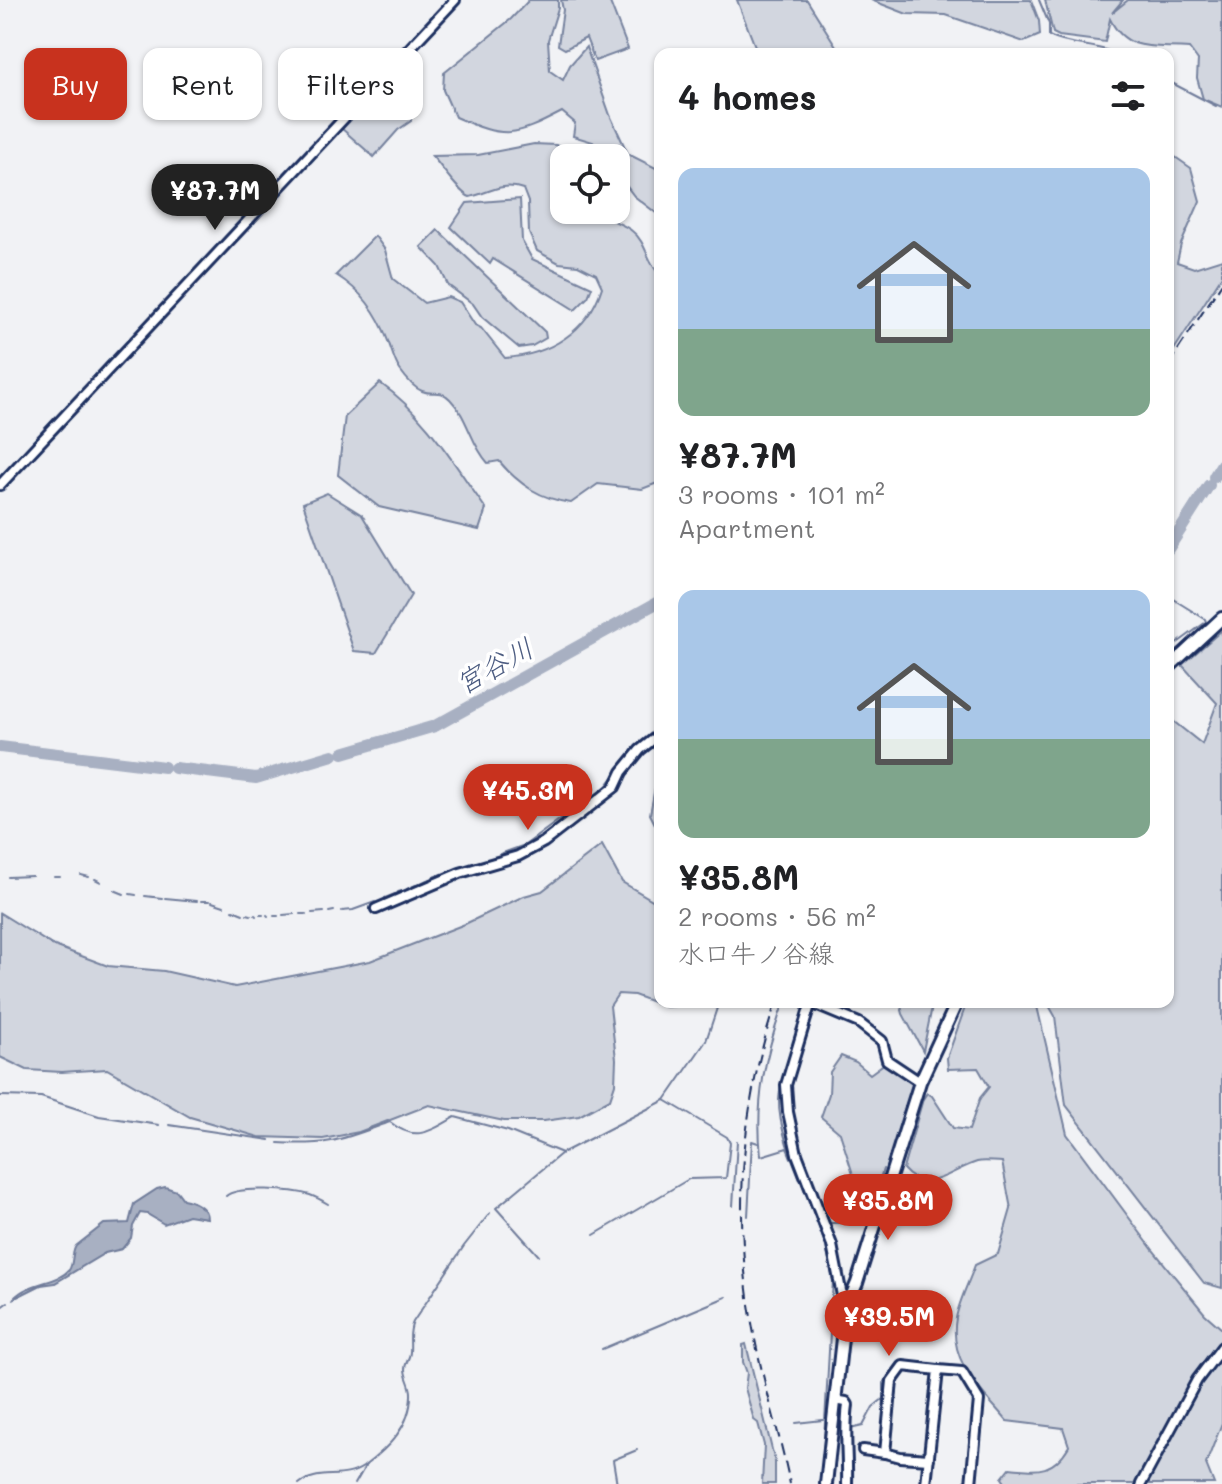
<!DOCTYPE html>
<meta charset="utf-8">
<style>
:root{--surface:#fff;--page:#f6f6f6;--text:#202124;--muted:#757577;--accent:#c8321e}
body{margin:0;font-family:Mali,"Klee One",sans-serif;background:var(--page);color:var(--text);height:100vh;display:flex;flex-direction:column;font-size:30px;white-space:nowrap}
*{box-sizing:border-box;margin:0}
p{font-size:26px;color:var(--muted)}
.icon{flex:none;width:44px;height:44px;fill:none;stroke:currentColor;stroke-width:2;stroke-linecap:round;stroke-linejoin:round}
.map{position:relative;flex:1;overflow:hidden}
.details{position:absolute;left:654px;top:48px;width:520px;height:960px;display:flex;flex-direction:column;background:var(--surface);border-radius:16px;box-shadow:0 2px 6px #0004}
.details>*{flex:none}
.hud{position:absolute;left:24px;top:48px;width:510px;height:72px;display:flex;gap:16px}
.buttons{position:absolute;left:550px;top:144px;display:grid;gap:16px}
.buttons a{display:grid;place-items:center;width:80px;height:80px;border-radius:16px;background:var(--surface);box-shadow:0 2px 6px #0004;font-size:40px}
.price{position:absolute;translate:-50% -68px;padding:0 18px;border-radius:28px;background:var(--accent);color:#fff;font-size:26px;line-height:52px;filter:drop-shadow(0 2px 4px #0008)}
.price::after{content:'';position:absolute;left:50%;top:48px;width:24px;height:18px;margin-left:-12px;background:inherit;clip-path:polygon(0 0,100% 0,50% 100%)}
.price.active{background:#222;color:#fff}
ul{padding:0;list-style:none}
li{display:grid;align-content:center;gap:16px;height:424px;padding:0 24px}
li span{display:grid;place-items:center;height:248px;border-radius:16px;color:#555}
li>.icon{margin-inline-start:auto}
span .icon{width:144px;height:144px;fill:#fffc;stroke-width:1}
li b{font-size:34px}
h2{display:flex;justify-content:space-between;align-items:center;height:96px;padding:0 24px;font-size:34px}
.chip{padding:0 28px;border-radius:16px;background:var(--surface);box-shadow:0 2px 6px #0004;font-size:28px;line-height:72px}
.chip.active{background:var(--accent);color:#fff}
.map>svg:first-child{display:block}
.green{fill:#d2d6df;stroke:#76829e;stroke-width:2}
.water{fill:#a8b0c2;stroke:#707c9a;stroke-width:2}
.lines{fill:none;stroke-linecap:round;stroke-linejoin:round}
.stream{stroke:#707c9a;stroke-width:2}
.river{stroke:#a8b0c2;stroke-width:12}
.minor-casing{stroke:#1b2f5e;stroke-width:14}
.major-casing{stroke:#1b2f5e;stroke-width:16}
.minor{stroke:#fff;stroke-width:8}
.major{stroke:#fff;stroke-width:10}
.rail{stroke:#1b2f5e;stroke-width:2;stroke-dasharray:12 6;stroke-linecap:butt}
.labels{text-anchor:middle;dominant-baseline:central;stroke-width:7;stroke-linejoin:round;paint-order:stroke}
.water-label{font-size:28px;font-style:italic;fill:#4c5c81;stroke:#fff}
</style>
<div class="map">
<svg width="1222" height="1484" viewBox="0 0 1222 1484">
<rect width="100%" height="100%" fill="#f1f2f5"/>
<filter id="ink" filterUnits="userSpaceOnUse"><feTurbulence type="fractalNoise" baseFrequency=".0125" numOctaves="2"/><feDisplacementMap in="SourceGraphic" scale="16" xChannelSelector="R" yChannelSelector="G"/><feConvolveMatrix kernelMatrix="1 2 1 2 8 2 1 2 1" color-interpolation-filters="sRGB"/></filter>
<g filter="url(#ink)">
<!-- green -->
<g class="green">
<path d="M529 0H558V8L548 40 550 71 563 80 570 65 586 47 610 115 628 154 660 170V216L634 196 616 172V158H605L593 142 573 136 575 123 562 112C514 137 505 139 455 117L443 90 444 73 511 19Z"/>
<path d="M561 0H609L628 49 595 61 586 38 565 49 558 45 563 10Z"/>
<path d="M737 0H807L841 54H758Z"/>
<path d="M871 0H1031L1039 21 1040 35 1024 42 946 15 907 14Z"/>
<path d="M1045 0H1123L1112 13 1128 0H1222V107L1203 99 1197 78 1198 60 1189 48C1156 45 1127 54 1110 19L1105 42 1059 36 1053 33Z"/>
<path d="M378 89 403 114H411V121L398 130 374 157 341 128Z"/>
<path d="M534 144 556 145 573 158H564V210H604L605 215C614 223 624 224 632 231 647 242 647 264 660 274V482L642 489 598 484 571 503C541 499 519 485 499 461L488 463C471 445 468 417 450 399 439 388 434 396 422 391 414 388 405 377 400 370 394 362 392 350 388 341 378 313 362 291 336 275L375 236 385 250 393 279 424 303 448 297 460 302 475 325 481 328 505 358C549 355 588 332 602 287L596 274 578 265 559 263 537 251 529 233 528 202 523 189C501 182 491 192 470 197 459 193 442 167 432 156L478 155Z"/>
<path d="M1168 152 1191 168 1200 201 1181 244 1177 262 1194 268 1222 259V276L1168 359Z"/>
<path d="M520 199 522 241 532 259 592 287 588 297 575 310 493 259 490 264 451 227 467 203Z"/>
<path d="M438 230 545 332 546 338 532 346 519 348 482 317 473 304 448 285 439 266 421 247Z"/>
<path d="M380 383C426 415 454 464 486 509L479 530 379 507 338 475 345 416Z"/>
<path d="M327 493 362 515 411 595 376 653 354 651 303 503Z"/>
<path d="M1222 630V1288L1204 1283 1066 1105 1055 1016 1047 1002H1168V717L1202 744 1217 703 1182 665Z"/>
<path d="M660 761V834L650 814Z"/>
<path d="M660 840V1002H686L685 1005 666 1007 634 995 618 994 610 1006 616 1059 615 1084 610 1099 579 1116 544 1121H504L429 1105 359 1132 323 1139 259 1137 190 1117 107 1069 62 1072 27 1070 0 1057V913L52 945 108 966 164 971 235 987 370 961 465 924 524 896 542 891 602 845 622 882 656 902Z"/>
<path d="M900 1002H933L923 1051 903 1014Z"/>
<path d="M967 1002H1036L1067 1134 1153 1250 1205 1314 1222 1329V1423L1206 1464 1214 1484H1006L1002 1478 1010 1468C1039 1471 1053 1473 1069 1446L1063 1428 1007 1421C981 1390 948 1362 956 1318 959 1301 969 1282 975 1265L998 1254 1011 1209 1002 1162C994 1162 984 1160 977 1162 950 1170 927 1197 903 1169L923 1099 927 1093 932 1096 953 1128 969 1130 980 1098 989 1087 978 1068 948 1069 947 1058Z"/>
<path d="M841 1056 856 1062 870 1074 885 1063 916 1082 868 1222 840 1133 821 1117 829 1094 830 1072Z"/>
<path d="M746 1344 775 1462V1484H762L764 1445 758 1423 754 1420 745 1388 747 1373 743 1362V1345Z"/>
</g>
<!-- water -->
<path class="water" d="M165 1187 177 1191 183 1199C193 1201 207 1207 207 1218L188 1215 164 1224 147 1214 140 1213 133 1226 131 1238 122 1249 105 1253 55 1283 41 1285 13 1299C29 1281 57 1284 69 1270 74 1263 71 1253 76 1246L104 1224 129 1223 134 1204 157 1189Z"/>
<g class="lines">
<!-- stream -->
<g class="stream">
<path d="M1039 0 1049 24V36C1070 47 1094 43 1116 54"/>
<path d="M1168 81 1216 106"/>
<path d="M1168 596 1205 619 1206 622 1168 650"/>
<path d="M500 854 525 845 563 817 602 792 634 749 660 729"/>
<path d="M81 875 89 877"/>
<path d="M8 877 32 876"/>
<path d="M54 877H60"/>
<path d="M433 877 439 875"/>
<path d="M95 879 101 882"/>
<path d="M421 883 427 880"/>
<path d="M407 889 416 885"/>
<path d="M114 890 124 894"/>
<path d="M398 892 402 891"/>
<path d="M130 894 136 895"/>
<path d="M145 896 162 898"/>
<path d="M165 898 197 901"/>
<path d="M385 898 395 894"/>
<path d="M201 901H209"/>
<path d="M212 902 224 906"/>
<path d="M233 910 243 914"/>
<path d="M342 911 353 910 375 902"/>
<path d="M329 912 334 911"/>
<path d="M312 913 324 912"/>
<path d="M247 914 251 915"/>
<path d="M300 914H306"/>
<path d="M255 915 256 916"/>
<path d="M260 915H263"/>
<path d="M267 915 268 916"/>
<path d="M283 915 294 914"/>
<path d="M274 916H278"/>
<path d="M784 1002C765 1054 755 1101 761 1156L787 1148 791 1158"/>
<path d="M792 1051C786 1067 780 1083 779 1100 778 1129 796 1169 807 1196"/>
<path d="M0 1096 41 1097 99 1116 159 1125"/>
<path d="M169 1125 270 1140"/>
<path d="M278 1143C330 1146 343 1139 390 1122 416 1143 430 1131 455 1117L508 1131 562 1153"/>
<path d="M806 1165 829 1223C867 1225 874 1198 883 1169"/>
<path d="M226 1196C238 1185 294 1190 310 1195 316 1197 323 1201 328 1204"/>
<path d="M811 1205 826 1247 833 1280 822 1475"/>
<path d="M733 1206 737 1141"/>
<path d="M748 1216 752 1141 758 1143"/>
<path d="M594 1235 689 1179 726 1178 730 1143 727 1137 665 1100"/>
<path d="M539 1256 496 1208 562 1153 665 1100 706 1041 719 1002"/>
<path d="M0 1308 8 1302"/>
<path d="M602 1349 726 1297"/>
<path d="M796 1423 823 1420"/>
<path d="M850 1429 863 1426 873 1407 884 1398V1383L891 1373"/>
<path d="M167 1484H189"/>
<path d="M299 1484C317 1469 343 1481 363 1467 387 1449 412 1426 411 1393 411 1385 405 1377 405 1369 405 1363 410 1358 410 1352 411 1340 408 1333 413 1322L464 1246 490 1213"/>
<path d="M355 1484 366 1465"/>
<path d="M617 1484 613 1460 637 1450"/>
</g>
<!-- river -->
<g class="river">
<path d="M1214 477 1222 464"/>
<path d="M1168 549 1209 485"/>
<path d="M0 747 164 767"/>
<path d="M343 753 435 726 660 601"/>
<path d="M175 768 256 778 333 755"/>
</g>
<defs>
<g id="minor">
<path d="M0 485 455 0"/>
<path d="M376 909 460 873 518 856 544 842 615 787 622 772 640 750 660 734"/>
<path d="M811 1002 786 1085 788 1112 797 1154 832 1245 845 1311"/>
<path d="M811 1003 859 1023 882 1041 887 1060 920 1082"/>
<path d="M938 1370 962 1372 979 1400 971 1484"/>
<path d="M835 1400 846 1402 848 1405C844 1432 848 1457 847 1484"/>
<path d="M863 1450 885 1453"/>
<path d="M926 1484 938 1370 903 1366 892 1381 885 1453 900 1457 929 1459"/>
<path d="M1141 1484 1197 1380 1222 1347"/>
</g>
<g id="major">
<path d="M1168 668 1222 618"/>
<path d="M826 1484 845 1311 857 1283 920 1082 957 1002"/>
</g>
</defs>
<!-- minor casing -->
<use href="#minor" class="minor-casing"/>
<!-- major casing -->
<use href="#major" class="major-casing"/>
<!-- minor -->
<use href="#minor" class="minor"/>
<!-- major -->
<use href="#major" class="major"/>
<!-- rail -->
<g class="rail">
<path d="M1168 365 1222 283"/>
<path d="M776 1002C741 1105 733 1215 752 1323 761 1377 779 1430 790 1484"/>
</g>
</g>
</g>
<g class="labels">
<!-- water labels -->
<g class="water-label">
<text transform="translate(494 665) rotate(-29)">宮谷川</text>
</g>
</g>
</svg>
<div class="buttons">
<a><svg class="icon" aria-label="locate" viewBox="0 0 24 24"><circle cx="12" cy="12" r="6"/><path d="M12 2v4M12 18v4M2 12h4M18 12h4"/></svg></a>
</div>
<b class="price active" style="left:215px;top:232px">¥87.7M</b>
<b class="price" style="left:528px;top:832px">¥45.3M</b>
<b class="price" style="left:888px;top:1242px">¥35.8M</b>
<b class="price" style="left:889px;top:1358px">¥39.5M</b>
<div class="hud">
<a class="chip active">Buy</a>
<a class="chip">Rent</a>
<a class="chip">Filters</a>
</div>
<section class="details">
<h2>4 homes<svg class="icon" aria-label="filters" viewBox="0 0 24 24"><path d="M4 7h16M4 17h16"/><circle cx="9" cy="7" r="2"/><circle cx="15" cy="17" r="2"/></svg></h2>
<ul>
<li><span style="background:linear-gradient(#a9c7e8 65%,#7fa58c 0)"><svg class="icon" aria-label="home" viewBox="0 0 24 24"><path d="M3 11l9-7 9 7M6 9v11h12V9"/></svg></span><div><b>¥87.7M</b><p>3 rooms · 101 m²</p><p>Apartment</p></div></li>
<li><span style="background:linear-gradient(#a9c7e8 60%,#7fa58c 0)"><svg class="icon" aria-label="home" viewBox="0 0 24 24"><path d="M3 11l9-7 9 7M6 9v11h12V9"/></svg></span><div><b>¥35.8M</b><p>2 rooms · 56 m²</p><p>水口牛ノ谷線</p></div></li>
</ul>
</section>
</div>
